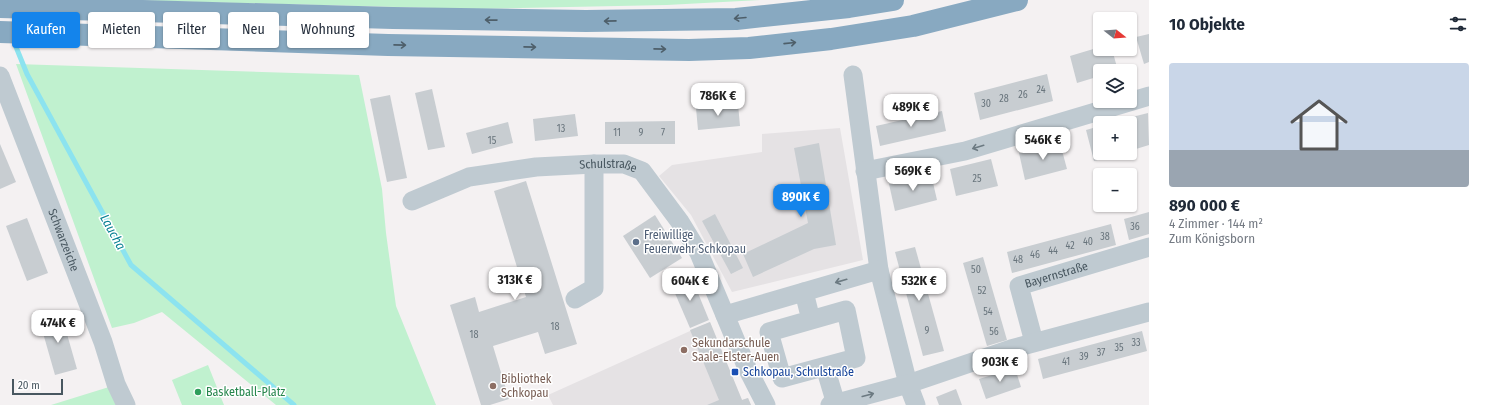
<!DOCTYPE html>
<html lang="de">
<meta charset="utf-8">
<style>
:root{--surface:#fff;--page:#f2f2f3;--text:#1f2937;--muted:#747a83;--accent:#1484eb}
body{margin:0;font-family:"Fira Sans Condensed",sans-serif;background:var(--page);color:var(--text);height:100vh;display:flex;flex-direction:column;font-size:15px;white-space:nowrap}
*{box-sizing:border-box;margin:0}
p{font-size:13px;color:var(--muted)}
.icon{flex:none;width:22px;height:22px;fill:none;stroke:currentColor;stroke-width:2;stroke-linecap:round;stroke-linejoin:round}
.map{position:relative;flex:1;overflow:hidden}
.side{display:flex;flex-direction:column;background:var(--surface);width:340px}
.side>*{flex:none}
.banner{position:absolute;left:12px;top:12px;width:380px;height:36px;display:flex;gap:8px}
.needle{width:26px;rotate:107deg}
.buttons{position:absolute;left:1093px;top:12px;display:grid;gap:8px}
.buttons a{display:grid;place-items:center;width:44px;height:44px;border-radius:4px;background:var(--surface);box-shadow:0 1px 3px #0004;font-size:20px}
.scale{position:absolute;left:12px;bottom:10px;width:51px;box-sizing:border-box;padding-left:4px;border:2px solid #485760;border-top:0;font-size:11px;line-height:14px;white-space:nowrap;color:#485760;-webkit-text-stroke:3px #fff;paint-order:stroke}
.price{position:absolute;translate:-50% -34px;padding:0 9px;border-radius:8px;background:#fff;color:#222;font-size:13px;line-height:26px;filter:drop-shadow(0 1px 2px #0008)}
.price::after{content:'';position:absolute;left:50%;top:24px;width:12px;height:9px;margin-left:-6px;background:inherit;clip-path:polygon(0 0,100% 0,50% 100%)}
.price.selected{background:var(--accent);color:#fff}
ul{padding:0;list-style:none}
li{display:grid;align-content:center;gap:8px;height:212px;padding:0 20px}
li span{display:grid;place-items:center;height:124px;border-radius:4px;color:#555}
li>.icon{margin-inline-start:auto}
span .icon{width:72px;height:72px;fill:#fffc;stroke-width:1}
li b{font-size:17px}
h2{display:flex;justify-content:space-between;align-items:center;height:48px;padding:0 20px;font-size:17px}
.pill{padding:0 14px;border-radius:4px;background:var(--surface);box-shadow:0 1px 3px #0004;font-size:14px;line-height:36px}
.pill.selected{background:var(--accent);color:#fff}
main{display:flex;flex:1;min-height:0}
.map>svg:first-child{display:block}
.education{fill:#e5e2e4}
.green{fill:#c0f1cf}
.lines{fill:none;stroke-linecap:round;stroke-linejoin:round}
.stream{stroke:#8ce3ef;stroke-width:5}
.building{fill:#c8cdd1}
.minor{stroke:#bfcad1;stroke-width:19}
.highway{stroke:#88a9c1;stroke-width:22}
.oneway{stroke:#4e5f6a}
.oneway2{stroke:#6c7a82}
.service-dot{fill:#5c6f8a;stroke:#fff;stroke-width:1.5}
.education-dot{fill:#8d6e63;stroke:#fff;stroke-width:1.5}
.transit-dot{fill:#1a4fb4;stroke:#fff;stroke-width:1.5}
.leisure-dot{fill:#2e9e5b;stroke:#fff;stroke-width:1.5}
.labels{text-anchor:middle;dominant-baseline:central;stroke-width:3;stroke-linejoin:round;paint-order:stroke}
.number-label{font-size:10px;fill:#68747c}
.street-label{font-size:12px;fill:#485760;stroke:#fff}
.service-label{font-size:12px;fill:#4e5e75;stroke:#fff;text-anchor:start}
.education-label{font-size:12px;fill:#785e54;stroke:#fff;text-anchor:start}
.transit-label{font-size:12px;fill:#164399;stroke:#fff;text-anchor:start}
.leisure-label{font-size:12px;fill:#27864d;stroke:#fff;text-anchor:start}
.water-label{font-size:13px;font-style:italic;fill:#0a8293;stroke:#fff}
</style>
<main>
<div class="map">
<svg width="1149" height="405" viewBox="0 0 1149 405">
<rect width="100%" height="100%" fill="#f4f1f2"/>
<!-- education -->
<g class="education">
<path d="M840 128 863 260 732 292 691 215 659 176 672 165 762 152V134Z"/>
<path d="M710 322 742 400 748 398 751 405H553L548 395Z"/>
</g>
<!-- green -->
<g class="green">
<path d="M125 0H760L667 5 473 9Z"/>
<path d="M16 64 359 75 382 189 386 233 396 306 436 405H276L162 312 134 323 112 328Z"/>
<path d="M208 365 224 405H182L172 380Z"/>
<path d="M109 387 116 405H51Z"/>
</g>
<g class="lines">
<!-- stream -->
<path class="stream" d="M12 37 27 74 131 265 294 405"/>
</g>
<!-- building -->
<g class="building">
<path d="M1149 34V62L1144 64 1136 37Z"/>
<path d="M1100 47V49H1112L1118 71H1100V76L1077 83 1070 56Z"/>
<path d="M1047 74 1053 101 980 120 974 93Z"/>
<path d="M432 89 445 147 428 150 415 93Z"/>
<path d="M390 95 407 178 387 182 370 99Z"/>
<path d="M738 104 740 126 698 130 696 108Z"/>
<path d="M942 111 946 131 880 146 876 126Z"/>
<path d="M1148 113 1149 145 1136 149 1128 118Z"/>
<path d="M575 114 578 136 535 141 533 119Z"/>
<path d="M675 121V144H605V122Z"/>
<path d="M508 122 513 143 472 154 466 133Z"/>
<path d="M1100 126V153H1113V156L1094 161 1086 130Z"/>
<path d="M819 143 836 245 814 249 753 277 743 254 808 223 794 148Z"/>
<path d="M1060 143 1067 169 1025 180 1019 153Z"/>
<path d="M0 144 16 182 0 189Z"/>
<path d="M991 159 998 186 956 196 950 169Z"/>
<path d="M931 174 937 200 895 211 889 184Z"/>
<path d="M526 181 577 344 545 354 538 332 493 346 509 399 490 405H481L450 305 475 297 479 312 526 297 494 191Z"/>
<path d="M1149 212V234L1129 240 1124 219Z"/>
<path d="M715 214 743 268 731 274 702 221Z"/>
<path d="M655 215 682 258 650 278 623 236Z"/>
<path d="M27 218 48 273 27 281 6 226Z"/>
<path d="M1111 224 1116 245 1012 273 1007 252Z"/>
<path d="M915 247 944 351 923 356 895 252Z"/>
<path d="M983 257 1007 340 987 346 963 263Z"/>
<path d="M691 276 709 320 690 328 671 284Z"/>
<path d="M61 313 77 369 55 375 39 319Z"/>
<path d="M710 322 742 400 748 398 751 405H707L719 400 690 330Z"/>
<path d="M1142 331 1147 351 1043 379 1038 359Z"/>
<path d="M1015 368 1021 387 986 399 979 379Z"/>
<path d="M956 389 962 405H939L936 397Z"/>
</g>
<g class="lines">
<!-- minor -->
<g class="minor">
<path d="M853 75 879 270 908 384 916 405"/>
<path id="s1" d="M0 76 103 342 116 384 126 405"/>
<path d="M865 171 965 151 1149 96"/>
<path id="s2" d="M412 201 469 177 536 167 594 164H624L642 171 680 222 699 253 725 315"/>
<path d="M804 292 811 320 846 310 856 358 782 378 769 332 811 320"/>
<path d="M575 299 594 288V164"/>
<path id="s3" d="M1034 342 1019 286 1149 247"/>
<path d="M825 367 836 404"/>
<path d="M766 405 747 368 725 315 879 270"/>
<path d="M830 405 908 384 1011 349 1149 312"/>
</g>
<!-- highway -->
<g class="highway">
<path d="M0 7 393 18 586 21 736 19 849 7 893 0"/>
<path d="M0 32 388 45 689 50 749 48 831 39 913 26 1017 0"/>
</g>
</g>
<!-- one-way arrows -->
<defs><path id="oneway-shaft" d="M-6 0H5M1.5-3L5.5 0L1.5 3" fill="none" stroke-width="1.6" stroke-linecap="round" stroke-linejoin="round"/></defs>
<g class="oneway">
<use href="#oneway-shaft" transform="translate(740 18) rotate(175)"/>
<use href="#oneway-shaft" transform="translate(491 20) rotate(-179)"/>
<use href="#oneway-shaft" transform="translate(610 21) rotate(179)"/>
<use href="#oneway-shaft" transform="translate(790 43) rotate(-6)"/>
<use href="#oneway-shaft" transform="translate(400 45) rotate(1)"/>
<use href="#oneway-shaft" transform="translate(530 47) rotate(1)"/>
<use href="#oneway-shaft" transform="translate(660 49) rotate(1)"/>
</g>
<g class="oneway2">
<use href="#oneway-shaft" transform="translate(978 147) rotate(163)"/>
<use href="#oneway-shaft" transform="translate(841 281) rotate(164)"/>
<use href="#oneway-shaft" transform="translate(868 395) rotate(-15)"/>
</g>
<!-- markers -->
<circle class="service-dot" cx="636" cy="242" r="4"/>
<g class="education-dot">
<circle cx="684" cy="350" r="4"/>
<circle cx="493" cy="386" r="4"/>
</g>
<rect class="transit-dot" x="731" y="368" width="8" height="8" rx="2"/>
<circle class="leisure-dot" cx="198" cy="392" r="4"/>
<g class="labels">
<!-- number labels -->
<g class="number-label">
<text x="1041" y="90">24</text>
<text x="1023" y="95">26</text>
<text x="1004" y="99">28</text>
<text x="986" y="104">30</text>
<text x="561" y="129">13</text>
<text x="617" y="133">11</text>
<text x="641" y="133">9</text>
<text x="663" y="133">7</text>
<text x="492" y="141">15</text>
<text x="977" y="179">25</text>
<text x="1135" y="227">36</text>
<text x="1105" y="237">38</text>
<text x="1088" y="242">40</text>
<text x="1070" y="246">42</text>
<text x="1053" y="251">44</text>
<text x="1035" y="255">46</text>
<text x="1018" y="260">48</text>
<text x="976" y="270">50</text>
<text x="982" y="291">52</text>
<text x="988" y="312">54</text>
<text x="555" y="327">18</text>
<text x="927" y="331">9</text>
<text x="994" y="332">56</text>
<text x="474" y="335">18</text>
<text x="1136" y="343">33</text>
<text x="1119" y="348">35</text>
<text x="1101" y="353">37</text>
<text x="1084" y="357">39</text>
<text x="1066" y="362">41</text>
</g>
<!-- street labels -->
<g class="street-label">
<text stroke="none"><textPath href="#s2" startOffset="202">Schulstraße</textPath></text>
<text stroke="none"><textPath href="#s1" startOffset="176">Schwarzeiche</textPath></text>
<text stroke="none"><textPath href="#s3" startOffset="97">Bayernstraße</textPath></text>
</g>
<!-- service labels -->
<g class="service-label">
<text x="644" y="235">Freiwillige<tspan x="644" dy="14">Feuerwehr Schkopau</tspan></text>
</g>
<!-- education labels -->
<g class="education-label">
<text x="692" y="343">Sekundarschule<tspan x="692" dy="14">Saale-Elster-Auen</tspan></text>
<text x="501" y="379">Bibliothek<tspan x="501" dy="14">Schkopau</tspan></text>
</g>
<!-- transit labels -->
<g class="transit-label">
<text x="743" y="372">Schkopau, Schulstraße</text>
</g>
<!-- leisure labels -->
<g class="leisure-label">
<text x="206" y="392">Basketball-Platz</text>
</g>
<!-- water labels -->
<g class="water-label">
<text transform="translate(113 232) rotate(61)">Laucha</text>
</g>
</g>
</svg>
<div class="buttons">
<a><svg class="needle" viewBox="-14 -14 28 28"><path d="M0-13l5 13h-10z" fill="#e53935"/><path d="M0 13l5-13h-10z" fill="#747a83"/></svg></a>
<a><svg class="icon" aria-label="layers" viewBox="0 0 24 24"><path d="M12 4l9 5-9 5-9-5zM3 14l9 5 9-5"/></svg></a>
<a>+</a>
<a>−</a>
</div>
<div class="scale">20 m</div>
<b class="price" style="left:718px;top:117px">786K €</b>
<b class="price" style="left:911px;top:128px">489K €</b>
<b class="price" style="left:1043px;top:161px">546K €</b>
<b class="price" style="left:913px;top:192px">569K €</b>
<b class="price selected" style="left:801px;top:218px">890K €</b>
<b class="price" style="left:515px;top:301px">313K €</b>
<b class="price" style="left:690px;top:302px">604K €</b>
<b class="price" style="left:919px;top:302px">532K €</b>
<b class="price" style="left:58px;top:344px">474K €</b>
<b class="price" style="left:1000px;top:383px">903K €</b>
<div class="banner">
<a class="pill selected">Kaufen</a>
<a class="pill">Mieten</a>
<a class="pill">Filter</a>
<a class="pill">Neu</a>
<a class="pill">Wohnung</a>
</div>
</div>
<section class="side">
<h2>10 Objekte<svg class="icon" aria-label="filters" viewBox="0 0 24 24"><path d="M4 7h16M4 17h16"/><circle cx="9" cy="7" r="2"/><circle cx="15" cy="17" r="2"/></svg></h2>
<ul>
<li><span style="background:linear-gradient(#c9d6e8 70%,#9aa5b1 0)"><svg class="icon" aria-label="home" viewBox="0 0 24 24"><path d="M3 11l9-7 9 7M6 9v11h12V9"/></svg></span><div><b>890 000 €</b><p>4 Zimmer · 144 m²</p><p>Zum Königsborn</p></div></li>
</ul>
</section>
</main>
